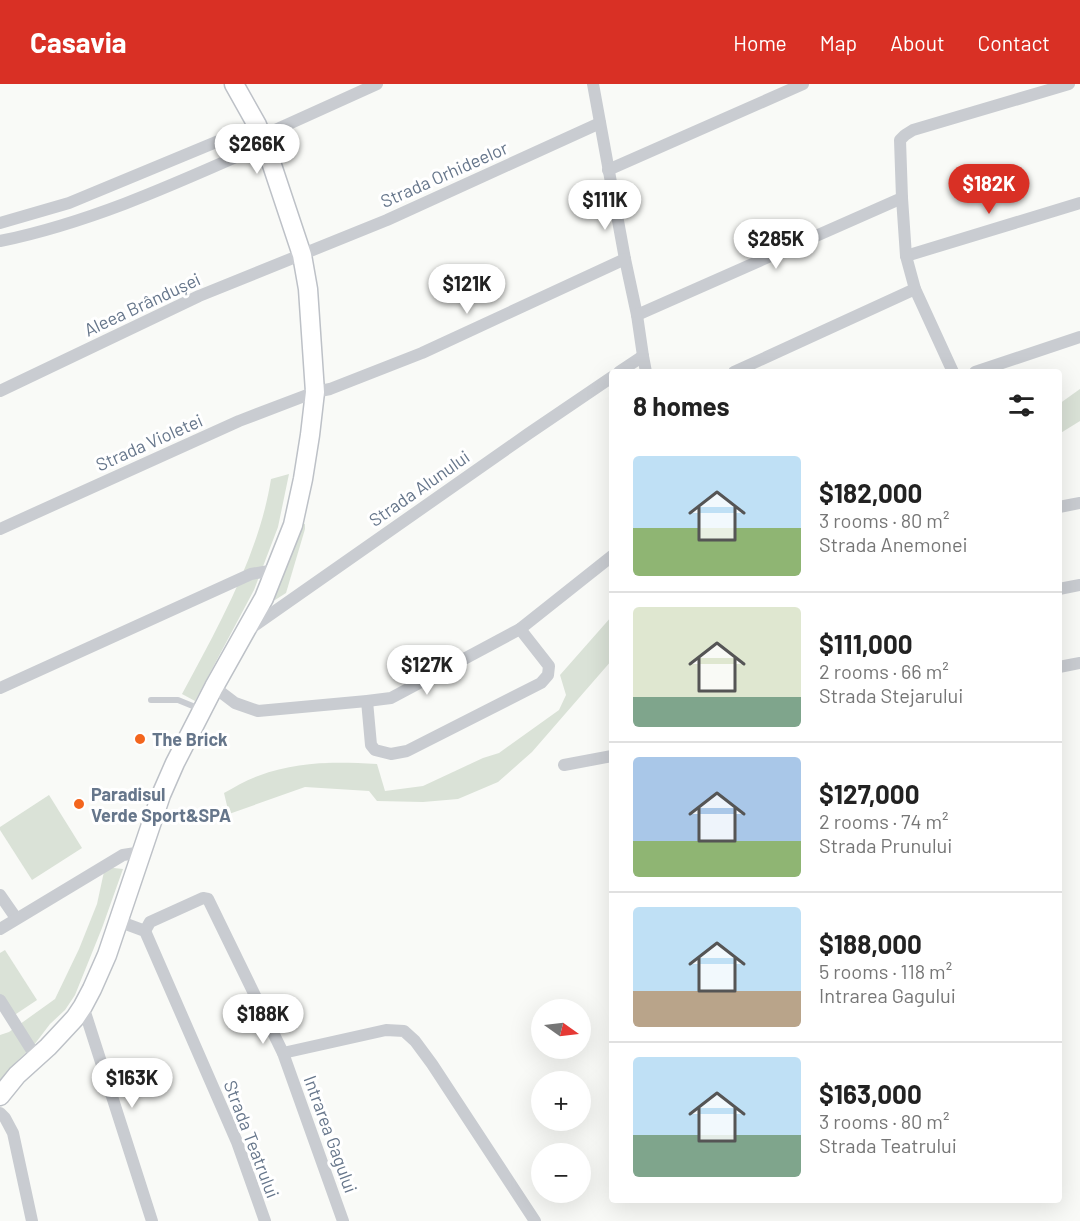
<!DOCTYPE html>
<meta charset="utf-8">
<style>
:root{--surface:#fff;--page:#f6f6f6;--text:#222;--muted:#767676;--line:#e0e0e0;--accent:#d93025}
body{margin:0;font-family:Barlow,sans-serif;background:var(--page);color:var(--text);height:100vh;display:flex;flex-direction:column;font-size:22px;white-space:nowrap}
*{box-sizing:border-box;margin:0}
p{font-size:20px;color:var(--muted)}
.icon{flex:none;width:33px;height:33px;fill:none;stroke:currentColor;stroke-width:2;stroke-linecap:round;stroke-linejoin:round}
.map{position:relative;flex:1;overflow:hidden}
.sheet{position:absolute;left:609px;top:285px;width:453px;height:834px;display:flex;flex-direction:column;background:var(--surface);border-radius:6px;box-shadow:0 6px 24px #0002}
.sheet>*{flex:none}
.needle{width:39px;rotate:104deg}
.fabs{position:absolute;left:531px;top:915px;display:grid;gap:12px}
.fabs a{display:grid;place-items:center;width:60px;height:60px;border-radius:50%;background:var(--surface);box-shadow:0 6px 24px #0002;font-size:30px}
.price{position:absolute;translate:-50% -51px;padding:0 14px;border-radius:21px;background:#fff;color:#222;font-size:20px;line-height:39px;filter:drop-shadow(0 2px 3px #0008)}
.price::after{content:'';position:absolute;left:50%;top:36px;width:18px;height:14px;margin-left:-9px;background:inherit;clip-path:polygon(0 0,100% 0,50% 100%)}
.price.on{background:var(--accent);color:#fff}
ul{padding:0;list-style:none}
li{display:flex;align-items:center;gap:18px;height:150px;padding:0 24px}
li+li{border-top:2px solid var(--line)}
li span{display:grid;place-items:center;flex:none;width:168px;height:120px;border-radius:6px;color:#555}
li>.icon{margin-inline-start:auto}
span .icon{width:72px;height:72px;fill:#fffc;stroke-width:1}
li b{font-size:26px}
h2{display:flex;justify-content:space-between;align-items:center;height:72px;padding:0 24px;font-size:26px}
header{display:flex;align-items:center;gap:36px;box-sizing:border-box;height:84px;padding:0 30px;background:var(--accent);color:#fff}
header strong{font-size:28px}
nav{display:flex;gap:33px;margin-inline-start:auto;font-size:21px}
.map>svg:first-child{display:block}
.green{fill:#dae2d7}
.lines{fill:none;stroke-linecap:round;stroke-linejoin:round}
.secondary-casing{stroke:#bdc1c7;stroke-width:21}
.lane{stroke:#c9ccd1;stroke-width:6}
.street{stroke:#c9ccd1;stroke-width:12}
.secondary{stroke:#fff;stroke-width:18}
.poi-dot{fill:#f3651d;stroke:#fff;stroke-width:2}
.labels{text-anchor:middle;dominant-baseline:central;stroke-width:6;stroke-linejoin:round;paint-order:stroke}
.street-label{font-size:18px;fill:#66768b;stroke:#fff}
.poi-label{font-size:18px;font-weight:bold;fill:#66768b;stroke:#fff;text-anchor:start}
</style>
<header>
<strong>Casavia</strong>
<nav><a>Home</a><a>Map</a><a>About</a><a>Contact</a></nav>
</header>
<div class="map">
<svg width="1080" height="1137" viewBox="0 0 1080 1137">
<rect width="100%" height="100%" fill="#f9faf7"/>
<!-- green -->
<g class="green">
<path d="M1080 305V337L1059 350V320Z"/>
<path d="M289 390 278 443 254 506 195 617 182 610C218 543 259 471 271 395Z"/>
<path d="M299 438 305 440V445L286 509 275 516 269 512Z"/>
<path d="M612 532V576L532 668 498 698 458 715 423 718 377 717 369 707 305 703 229 730 224 709C235 703 246 696 258 692 299 677 334 678 377 680L385 707 423 702 483 674 499 669 559 626 566 611 560 591Z"/>
<path d="M49 711 82 764 32 796 0 746V743Z"/>
<path d="M105 783 123 785 102 844 75 911 65 926 50 940 34 961 16 978 0 997V951L9 948 55 915 79 865 97 820Z"/>
<path d="M5 866 37 916 13 932 0 911V869Z"/>
</g>
<g class="lines">
<defs>
<path id="secondary" d="M0 1012 17 991 48 963 75 934 83 922 92 905 107 871 161 711 175 679 214 603 264 514 293 441 303 395 310 351 315 308 308 205 302 171 265 60 257 41 234 0"/>
</defs>
<!-- secondary casing -->
<use href="#secondary" class="secondary-casing"/>
<!-- lane -->
<path class="lane" d="M151 616H178L200 625"/>
<!-- street -->
<g class="street">
<path d="M593 0 625 175 637 231 643 272 646 288"/>
<path d="M262 52 377 0"/>
<path d="M608 86 803 0"/>
<path d="M0 139 69 119 257 41"/>
<path d="M0 157C93 138 179 98 265 60"/>
<path d="M906 172 1080 119"/>
<path d="M637 231 902 114"/>
<path d="M619 288 643 272"/>
<path d="M734 288 915 205"/>
<path d="M953 288 915 205 906 172 902 114 900 56 905 51 913 46 1069 0"/>
<path d="M975 288 1080 253"/>
<path d="M0 307 199 212 387 136 600 39"/>
<path d="M1059 423 1080 419"/>
<path d="M0 445 239 337 315 308 330 305 422 269 625 175"/>
<path d="M1059 505 1080 501"/>
<path d="M251 544 528 350 612 293"/>
<path d="M1059 583 1080 579"/>
<path d="M214 603 235 619 258 627 367 617 391 614 520 545 612 472"/>
<path d="M0 604 251 490 275 486"/>
<path d="M367 617 371 661 375 666 391 670 407 667 541 599 548 591 549 582 520 545"/>
<path d="M564 681 612 672"/>
<path d="M0 811 16 834"/>
<path d="M118 837 145 847 237 1058 265 1137"/>
<path d="M0 845 123 771 142 768"/>
<path d="M145 847 150 838 203 814 208 815 283 969 343 1137"/>
<path d="M0 916 36 973"/>
<path d="M83 922 152 1137"/>
<path d="M283 969 386 946 404 947 415 957 432 980 535 1137"/>
<path d="M0 1029 5 1034 13 1049 32 1137"/>
</g>
<!-- secondary -->
<use href="#secondary" class="secondary"/>
</g>
<!-- markers -->
<g class="poi-dot">
<circle cx="140" cy="655" r="6"/>
<circle cx="79" cy="720" r="6"/>
</g>
<g class="labels">
<!-- street labels -->
<g class="street-label">
<text transform="translate(444 90) rotate(-24)">Strada Orhideelor</text>
<text transform="translate(142 220) rotate(-25)">Aleea Brândușei</text>
<text transform="translate(149 358) rotate(-24)">Strada Violetei</text>
<text transform="translate(419 404) rotate(-35)">Strada Alunului</text>
<text transform="translate(331 1050) rotate(70)">Intrarea Gagului</text>
<text transform="translate(252 1055) rotate(69)">Strada Teatrului</text>
</g>
<!-- poi labels -->
<g class="poi-label">
<text x="152" y="655">The Brick</text>
<text x="91" y="710">Paradisul<tspan x="91" dy="21">Verde Sport&amp;SPA</tspan></text>
</g>
</g>
</svg>
<div class="fabs">
<a><svg class="needle" viewBox="-14 -14 28 28"><path d="M0-13l5 13h-10z" fill="#e53935"/><path d="M0 13l5-13h-10z" fill="#767676"/></svg></a>
<a>+</a>
<a>−</a>
</div>
<b class="price" style="left:257px;top:91px">$266K</b>
<b class="price on" style="left:989px;top:131px">$182K</b>
<b class="price" style="left:605px;top:147px">$111K</b>
<b class="price" style="left:776px;top:186px">$285K</b>
<b class="price" style="left:467px;top:231px">$121K</b>
<b class="price" style="left:427px;top:612px">$127K</b>
<b class="price" style="left:263px;top:961px">$188K</b>
<b class="price" style="left:132px;top:1025px">$163K</b>
<section class="sheet">
<h2>8 homes<svg class="icon" aria-label="filters" viewBox="0 0 24 24"><path d="M4 7h16M4 17h16"/><circle cx="9" cy="7" r="2"/><circle cx="15" cy="17" r="2"/></svg></h2>
<ul>
<li><span style="background:linear-gradient(#bfe0f5 60%,#8fb573 0)"><svg class="icon" aria-label="home" viewBox="0 0 24 24"><path d="M3 11l9-7 9 7M6 9v11h12V9"/></svg></span><div><b>$182,000</b><p>3 rooms · 80 m²</p><p>Strada Anemonei</p></div></li>
<li><span style="background:linear-gradient(#dfe7d0 75%,#7fa58c 0)"><svg class="icon" aria-label="home" viewBox="0 0 24 24"><path d="M3 11l9-7 9 7M6 9v11h12V9"/></svg></span><div><b>$111,000</b><p>2 rooms · 66 m²</p><p>Strada Stejarului</p></div></li>
<li><span style="background:linear-gradient(#a9c7e8 70%,#8fb573 0)"><svg class="icon" aria-label="home" viewBox="0 0 24 24"><path d="M3 11l9-7 9 7M6 9v11h12V9"/></svg></span><div><b>$127,000</b><p>2 rooms · 74 m²</p><p>Strada Prunului</p></div></li>
<li><span style="background:linear-gradient(#bfe0f5 70%,#b9a48a 0)"><svg class="icon" aria-label="home" viewBox="0 0 24 24"><path d="M3 11l9-7 9 7M6 9v11h12V9"/></svg></span><div><b>$188,000</b><p>5 rooms · 118 m²</p><p>Intrarea Gagului</p></div></li>
<li><span style="background:linear-gradient(#bfe0f5 65%,#7fa58c 0)"><svg class="icon" aria-label="home" viewBox="0 0 24 24"><path d="M3 11l9-7 9 7M6 9v11h12V9"/></svg></span><div><b>$163,000</b><p>3 rooms · 80 m²</p><p>Strada Teatrului</p></div></li>
</ul>
</section>
</div>
